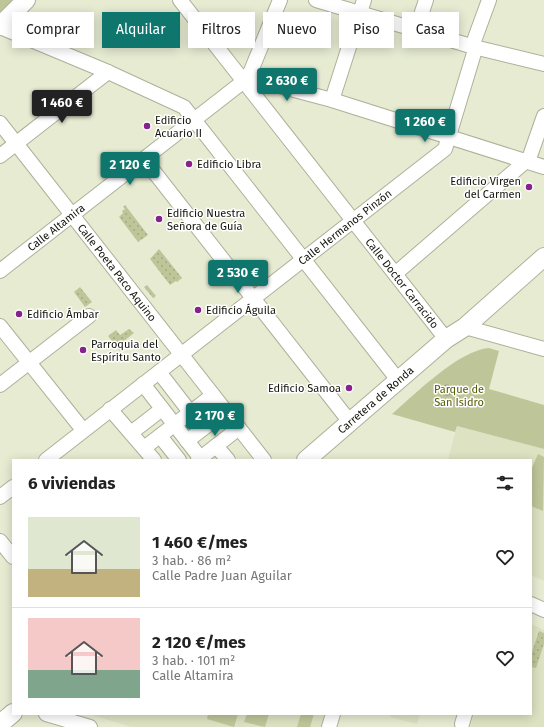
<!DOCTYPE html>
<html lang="es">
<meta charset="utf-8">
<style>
:root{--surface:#fff;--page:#f2f2f2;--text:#222;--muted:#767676;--line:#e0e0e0;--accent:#0f766e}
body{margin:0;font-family:"Fira Sans",sans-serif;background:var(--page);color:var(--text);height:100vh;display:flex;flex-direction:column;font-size:15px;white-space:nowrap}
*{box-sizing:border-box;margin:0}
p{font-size:13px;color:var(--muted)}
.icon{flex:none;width:22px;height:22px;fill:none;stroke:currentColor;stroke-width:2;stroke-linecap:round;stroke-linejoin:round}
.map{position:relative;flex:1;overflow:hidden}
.details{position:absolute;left:12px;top:459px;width:520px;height:256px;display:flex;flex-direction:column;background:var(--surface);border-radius:0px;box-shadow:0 2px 10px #0003}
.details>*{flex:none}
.top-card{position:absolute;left:12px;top:12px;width:520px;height:36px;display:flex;gap:8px}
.price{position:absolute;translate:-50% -34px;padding:0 9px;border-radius:4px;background:var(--accent);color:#fff;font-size:13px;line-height:26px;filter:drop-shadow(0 1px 2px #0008)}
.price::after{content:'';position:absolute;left:50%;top:24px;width:12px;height:9px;margin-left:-6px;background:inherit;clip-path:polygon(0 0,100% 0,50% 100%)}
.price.active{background:#222;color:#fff}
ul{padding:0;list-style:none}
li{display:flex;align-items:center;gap:12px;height:100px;padding:0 16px}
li+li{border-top:1px solid var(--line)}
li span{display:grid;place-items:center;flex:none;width:112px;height:80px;border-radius:0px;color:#555}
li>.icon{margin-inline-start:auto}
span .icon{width:48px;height:48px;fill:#fffc;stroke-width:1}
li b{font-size:17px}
h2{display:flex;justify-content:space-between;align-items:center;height:48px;padding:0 16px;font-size:17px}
.pill{padding:0 14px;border-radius:0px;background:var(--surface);box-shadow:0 2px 10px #0003;font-size:14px;line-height:36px}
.pill.active{background:var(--accent);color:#fff}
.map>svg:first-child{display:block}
.built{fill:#dce2c2}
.grass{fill:url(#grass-dots)}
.park{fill:#bec699}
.water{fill:url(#water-ripples)}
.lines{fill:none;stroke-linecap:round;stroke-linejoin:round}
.minor-casing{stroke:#adb19a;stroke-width:16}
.major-casing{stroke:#adb19a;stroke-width:20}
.minor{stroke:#fff;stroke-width:14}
.major{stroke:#fff;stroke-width:18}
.poi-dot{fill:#85228b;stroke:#fff;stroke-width:1.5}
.labels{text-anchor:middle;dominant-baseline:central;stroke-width:3;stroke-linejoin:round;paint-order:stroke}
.poi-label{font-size:11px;fill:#12140b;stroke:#fff;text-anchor:start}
.street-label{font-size:11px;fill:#12140b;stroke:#fff}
.park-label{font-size:11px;fill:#545c04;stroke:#fff}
</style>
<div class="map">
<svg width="544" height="727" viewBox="0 0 544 727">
<defs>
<pattern id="grass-dots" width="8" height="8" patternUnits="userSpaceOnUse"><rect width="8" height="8" fill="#bec699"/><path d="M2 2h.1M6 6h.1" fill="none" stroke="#a2a982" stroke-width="1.8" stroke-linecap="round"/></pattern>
<pattern id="water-ripples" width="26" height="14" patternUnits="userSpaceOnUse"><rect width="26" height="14" fill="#929a67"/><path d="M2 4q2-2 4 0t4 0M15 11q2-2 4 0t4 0" fill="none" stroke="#767c53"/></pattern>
</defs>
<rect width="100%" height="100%" fill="#e6ebd2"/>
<!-- built -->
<g class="built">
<path d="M457 426 544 449V581L531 575V460H448Z"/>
<path d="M531 624 544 630V727H470L474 714H531Z"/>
<path d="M89 714H326L322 727H131Z"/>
<path d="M391 714H420L417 724 390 717Z"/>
</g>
<!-- grass -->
<g class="grass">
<path d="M125 205 148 235 138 242 119 217 123 213 122 211 125 209 123 207Z"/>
<path d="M159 249 182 278 177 282 176 281 170 285 150 259Z"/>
<path d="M147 285 156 296 153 298 144 287Z"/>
<path d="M80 287 92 302 85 307 74 292Z"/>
<path d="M129 329 134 333 124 341 127 345 120 351 108 336 116 330 120 335Z"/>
<path d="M539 631 544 633V644L536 668 531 667V655Z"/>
</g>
<!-- park -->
<g class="park">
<path d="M0 0H13L0 12Z"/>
<path d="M489 348 499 351 489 389 544 405V449L457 426 455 432 392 414C414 395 459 350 489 348Z"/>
<path d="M538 454 544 457 543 511 531 506V470Z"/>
<path d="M208 714H238L234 727 207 719Z"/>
<path d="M247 714H269L265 727 244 722Z"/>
<path d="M301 714H314L310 727H297Z"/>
</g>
<!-- water -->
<circle class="water" cx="447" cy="390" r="5.5"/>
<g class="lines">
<defs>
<g id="minor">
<path id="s1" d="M180 0 446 339"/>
<path d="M316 0 474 47 544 64"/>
<path d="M0 27 108 72 184 107 398 380"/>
<path d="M416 30 426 0"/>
<path d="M244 81 264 82 332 100 544 167"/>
<path d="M332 100 364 0"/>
<path id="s2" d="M0 123 264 460"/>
<path d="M0 156 108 72"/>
<path d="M144 159 350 422"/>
<path id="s3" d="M0 271 244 81 251 71 280 0"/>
<path d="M395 274 526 161 530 156 544 116"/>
<path d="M0 326 83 430"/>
<path d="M465 327 544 349"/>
<path d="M159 372 190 412"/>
<path d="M143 384 202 460"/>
<path d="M0 385 89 316"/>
<path d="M110 409 154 460"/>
<path d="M131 433 162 409"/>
<path d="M160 436 179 460"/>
<path d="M187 441 226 411"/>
<path d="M216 446 228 460"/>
<path d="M144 448 213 395"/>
<path id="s4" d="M46 460 445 149 474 53V41L489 0"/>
<path d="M198 460 239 428"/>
<path d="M0 497 13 487"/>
<path d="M0 541 13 557"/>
<path d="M531 604 544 610"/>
<path d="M46 714 90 727"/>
<path d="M462 724 465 714"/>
<path d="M329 727 333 714"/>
</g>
<g id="major">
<path d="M0 26 26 0"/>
<path id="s5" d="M306 460 446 339 465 327 544 257"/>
<path d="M0 724 13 713"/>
</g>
</defs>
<!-- minor casing -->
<use href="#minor" class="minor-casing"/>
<!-- major casing -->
<use href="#major" class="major-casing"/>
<!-- minor -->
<use href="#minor" class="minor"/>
<!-- major -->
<use href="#major" class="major"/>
</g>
<!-- markers -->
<g class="poi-dot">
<circle cx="147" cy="126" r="4"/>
<circle cx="189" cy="164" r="4"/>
<circle cx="529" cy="187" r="4"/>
<circle cx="159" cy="219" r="4"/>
<circle cx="198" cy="310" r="4"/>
<circle cx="19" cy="314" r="4"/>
<circle cx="83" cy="350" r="4"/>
<circle cx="349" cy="388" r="4"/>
</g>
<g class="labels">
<!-- poi labels -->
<g class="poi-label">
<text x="155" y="120">Edificio<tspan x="155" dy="13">Acuario II</tspan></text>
<text x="197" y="164">Edificio Libra</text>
<text x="521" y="181" text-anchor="end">Edificio Virgen<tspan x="521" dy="13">del Carmen</tspan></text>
<text x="167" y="213">Edificio Nuestra<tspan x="167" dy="13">Señora de Guía</tspan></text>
<text x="206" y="310">Edificio Águila</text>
<text x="27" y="314">Edificio Ámbar</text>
<text x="91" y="344">Parroquia del<tspan x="91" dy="13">Espíritu Santo</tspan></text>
<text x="341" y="388" text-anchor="end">Edificio Samoa</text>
</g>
<!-- street labels -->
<g class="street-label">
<text stroke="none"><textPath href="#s3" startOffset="71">Calle Altamira</textPath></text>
<text stroke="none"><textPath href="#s4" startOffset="379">Calle Hermanos Pinzón</textPath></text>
<text stroke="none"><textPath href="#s2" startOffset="190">Calle Poeta Paco Aquino</textPath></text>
<text stroke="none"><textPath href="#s1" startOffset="360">Calle Doctor Carracido</textPath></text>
<text stroke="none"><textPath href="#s5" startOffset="92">Carretera de Ronda</textPath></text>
</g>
<!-- park labels -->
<g class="park-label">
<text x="459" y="389">Parque de<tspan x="459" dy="13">San Isidro</tspan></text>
</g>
</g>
</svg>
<b class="price" style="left:287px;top:102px">2 630 €</b>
<b class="price active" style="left:62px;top:124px">1 460 €</b>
<b class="price" style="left:425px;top:143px">1 260 €</b>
<b class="price" style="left:130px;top:186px">2 120 €</b>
<b class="price" style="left:238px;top:294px">2 530 €</b>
<b class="price" style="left:215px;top:437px">2 170 €</b>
<div class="top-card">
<a class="pill">Comprar</a>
<a class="pill active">Alquilar</a>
<a class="pill">Filtros</a>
<a class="pill">Nuevo</a>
<a class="pill">Piso</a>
<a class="pill">Casa</a>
</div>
<section class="details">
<h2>6 viviendas<svg class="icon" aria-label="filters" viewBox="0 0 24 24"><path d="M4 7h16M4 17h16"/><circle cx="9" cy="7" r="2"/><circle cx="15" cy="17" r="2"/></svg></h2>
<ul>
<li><span style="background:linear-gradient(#dfe7d0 65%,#c2b280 0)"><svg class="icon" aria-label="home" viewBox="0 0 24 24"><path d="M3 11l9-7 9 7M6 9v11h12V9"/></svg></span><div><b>1 460 €/mes</b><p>3 hab. · 86 m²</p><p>Calle Padre Juan Aguilar</p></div><svg class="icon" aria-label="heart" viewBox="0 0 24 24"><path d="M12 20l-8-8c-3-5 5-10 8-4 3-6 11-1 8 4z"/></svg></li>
<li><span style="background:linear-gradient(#f6c9c9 65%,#7fa58c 0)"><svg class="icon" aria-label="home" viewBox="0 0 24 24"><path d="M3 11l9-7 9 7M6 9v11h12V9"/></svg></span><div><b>2 120 €/mes</b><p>3 hab. · 101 m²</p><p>Calle Altamira</p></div><svg class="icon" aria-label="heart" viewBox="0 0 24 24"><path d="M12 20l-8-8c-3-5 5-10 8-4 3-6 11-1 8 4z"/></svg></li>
</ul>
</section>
</div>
